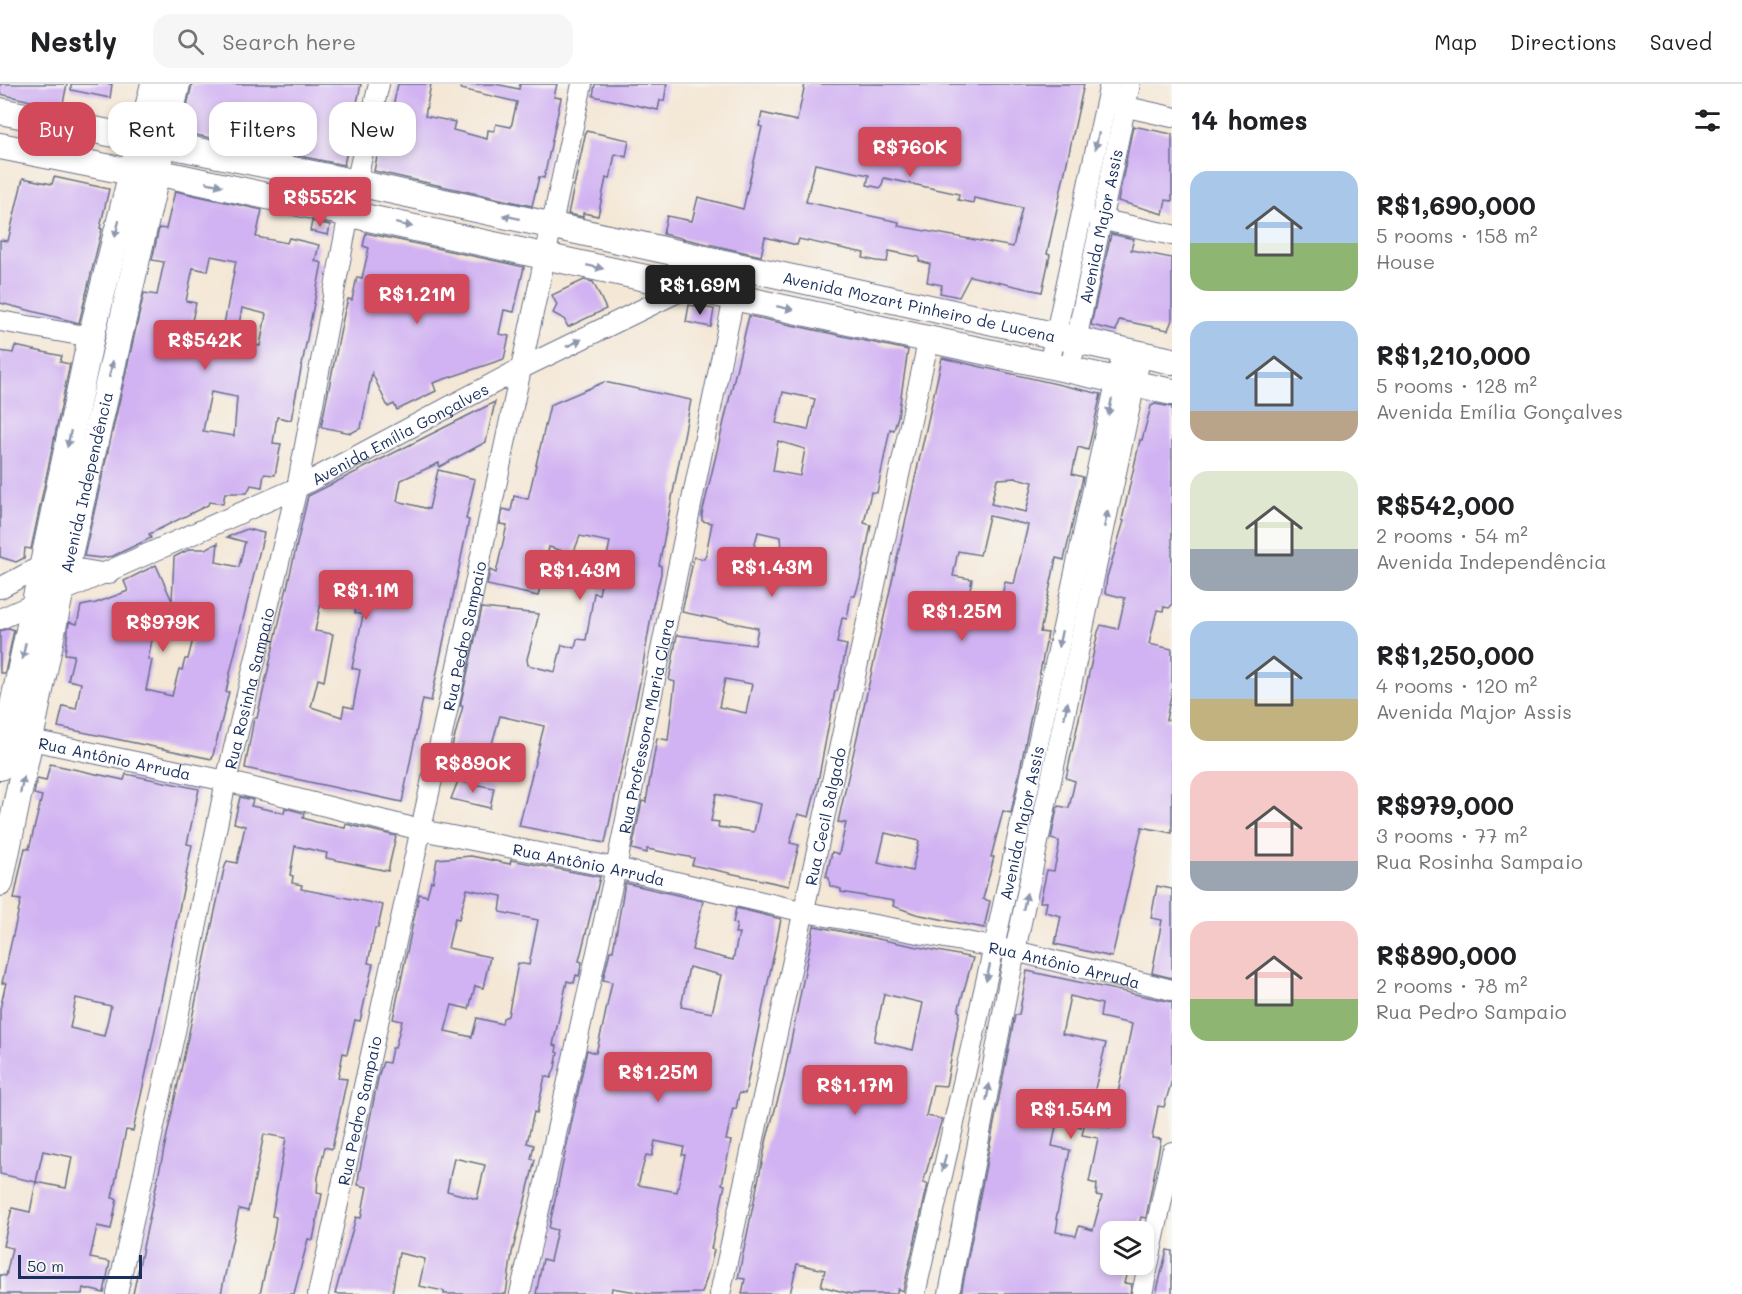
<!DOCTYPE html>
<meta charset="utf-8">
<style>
:root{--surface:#fff;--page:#f6f6f6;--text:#202124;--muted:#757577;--line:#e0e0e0;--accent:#d1495b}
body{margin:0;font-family:Mali,sans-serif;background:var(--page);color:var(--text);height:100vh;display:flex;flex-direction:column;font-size:22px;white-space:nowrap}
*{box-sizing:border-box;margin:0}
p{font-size:20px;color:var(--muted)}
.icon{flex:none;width:33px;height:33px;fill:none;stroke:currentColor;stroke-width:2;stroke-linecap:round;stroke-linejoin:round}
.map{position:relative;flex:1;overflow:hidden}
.panel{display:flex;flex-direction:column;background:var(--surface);width:570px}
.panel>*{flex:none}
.hud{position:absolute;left:18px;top:18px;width:570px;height:54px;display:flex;gap:12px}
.tools{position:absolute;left:1100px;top:1137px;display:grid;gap:12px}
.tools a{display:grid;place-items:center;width:54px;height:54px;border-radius:12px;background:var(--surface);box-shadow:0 3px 9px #0003;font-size:30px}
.scale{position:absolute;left:18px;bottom:15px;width:124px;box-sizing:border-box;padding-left:6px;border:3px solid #1b2f5e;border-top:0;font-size:16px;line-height:21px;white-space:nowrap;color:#1b2f5e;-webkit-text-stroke:4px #f6f6f2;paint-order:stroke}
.price{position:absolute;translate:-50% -51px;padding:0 14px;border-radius:6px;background:var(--accent);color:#fff;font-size:20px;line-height:39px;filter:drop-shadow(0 2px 3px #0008)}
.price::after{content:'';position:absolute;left:50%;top:36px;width:18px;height:14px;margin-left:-9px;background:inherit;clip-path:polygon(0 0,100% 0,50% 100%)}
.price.current{background:#222;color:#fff}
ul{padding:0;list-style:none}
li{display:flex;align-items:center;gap:18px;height:150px;padding:0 18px}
li span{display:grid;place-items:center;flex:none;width:168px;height:120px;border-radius:18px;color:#555}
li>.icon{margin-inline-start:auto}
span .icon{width:72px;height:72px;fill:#fffc;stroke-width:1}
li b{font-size:26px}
h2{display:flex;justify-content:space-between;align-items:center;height:72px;padding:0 18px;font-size:26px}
.chip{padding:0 21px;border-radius:18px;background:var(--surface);box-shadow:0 3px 9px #0003;font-size:21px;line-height:54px}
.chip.current{background:var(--accent);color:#fff}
header{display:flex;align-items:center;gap:36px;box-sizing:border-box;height:84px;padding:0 30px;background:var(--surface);border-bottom:2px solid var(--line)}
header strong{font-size:28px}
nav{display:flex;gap:33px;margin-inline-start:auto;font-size:21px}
.search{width:420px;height:54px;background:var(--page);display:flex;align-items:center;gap:15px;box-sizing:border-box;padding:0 21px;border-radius:18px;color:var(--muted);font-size:22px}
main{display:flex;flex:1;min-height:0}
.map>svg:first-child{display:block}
.building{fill:#d1b2f2;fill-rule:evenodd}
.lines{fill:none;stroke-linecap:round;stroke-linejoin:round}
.minor-casing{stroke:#676f88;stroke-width:22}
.major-casing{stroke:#676f88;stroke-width:28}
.minor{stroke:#fff;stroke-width:20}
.major{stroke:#fff;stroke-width:26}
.oneway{fill:#8d97ae}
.labels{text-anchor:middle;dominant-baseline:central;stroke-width:4.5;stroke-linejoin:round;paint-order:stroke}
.street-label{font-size:16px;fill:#1b2f5e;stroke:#f6f6f2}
</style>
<header>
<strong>Nestly</strong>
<div class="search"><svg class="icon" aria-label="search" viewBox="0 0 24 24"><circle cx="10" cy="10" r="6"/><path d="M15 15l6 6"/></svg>Search here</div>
<nav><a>Map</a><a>Directions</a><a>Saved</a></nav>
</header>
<main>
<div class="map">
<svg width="1172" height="1210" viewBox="0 0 1172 1210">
<rect width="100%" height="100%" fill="#f6f6f2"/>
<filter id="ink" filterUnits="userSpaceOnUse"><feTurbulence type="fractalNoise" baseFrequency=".0167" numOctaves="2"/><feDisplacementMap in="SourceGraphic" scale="12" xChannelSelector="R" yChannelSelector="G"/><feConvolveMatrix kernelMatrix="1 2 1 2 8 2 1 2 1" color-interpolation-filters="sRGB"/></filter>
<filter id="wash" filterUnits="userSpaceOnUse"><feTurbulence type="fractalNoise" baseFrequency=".008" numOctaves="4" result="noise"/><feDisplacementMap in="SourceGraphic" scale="24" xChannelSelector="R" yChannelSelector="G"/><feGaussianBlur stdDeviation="1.35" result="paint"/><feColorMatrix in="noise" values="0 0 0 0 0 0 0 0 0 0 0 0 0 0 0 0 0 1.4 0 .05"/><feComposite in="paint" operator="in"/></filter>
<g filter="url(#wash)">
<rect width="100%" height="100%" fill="#f4e7d5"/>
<g id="blocks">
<!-- building -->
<g class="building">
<path d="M0 0H67L62 24 0 10Z"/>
<path d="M71 0H112L110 14 71 6Z"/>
<path d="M192 0H361L344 81 181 48Z"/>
<path d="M398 0H431L425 32 455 38 453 46 487 55 488 46 494 47 496 40 511 43 517 18 461 5V0H495L519 5 520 0H557L554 13 561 14 544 94 539 93 532 122 374 87 382 49 387 50 389 41Z"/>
<path d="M595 0H667L664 17 660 16 658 26 593 12Z"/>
<path d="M805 0H1084L1047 170 1050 171 1042 208 970 192 959 213 940 209 942 201 927 198 930 180 919 177V173L889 167 887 178 876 177 863 174 864 169 799 155 797 161 765 153 761 172 663 150 667 132 692 137 698 113 743 125 762 43 759 42 762 29 797 37ZM815 80 869 91 867 101 881 104 884 94 959 110 958 116 973 119 974 114 1022 124 1013 163 898 142 899 138 806 118Z"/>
<path d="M1133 42 1172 50V117L1166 116 1163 130 1118 117Z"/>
<path d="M586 47 629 56 626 73 615 70 610 95 606 94 598 132 583 129V133L568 130Z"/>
<path d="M54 93 109 105 100 144 102 145 79 239 0 219V156L8 157 23 94 52 100Z"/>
<path d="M175 107 262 126 256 153 287 159 289 154 319 161 315 177 322 179 291 336 277 333 273 359 281 360 275 391 264 390 262 403 251 401 247 409H225L223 420 209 418 208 421 149 450 151 454 113 472 101 474 84 472 144 209 157 211 164 178 152 176 159 144 166 145ZM211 172 236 177 223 246 189 250 196 219 186 217 193 184 208 187ZM242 224 266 230 260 262 236 257ZM211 308 237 313 234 352 203 347Z"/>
<path d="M312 137 330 141 328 151 310 147Z"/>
<path d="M366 149 524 183 514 228 504 226 499 250 509 252 504 275 433 299 436 307 397 326 394 320 388 323 372 289 361 344 351 349 321 343 344 230 348 215 352 216 357 193 362 194 369 164 363 162Z"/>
<path d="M1111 150 1134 155 1131 166 1172 174V236L1168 246 1119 236 1116 247 1091 241Z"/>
<path d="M584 196 593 198 606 225 568 243 564 235 553 229 557 221 552 211Z"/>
<path d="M689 221 714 225 711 243 686 238Z"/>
<path d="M749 232 908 266 898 332 894 346 890 345 877 409 871 408 864 439 871 441 860 496 855 512H851L847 535 842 534 837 559 847 561 837 607H835L819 692 809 733 798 730 790 759 799 761 789 802 692 781 694 774 647 765V769L632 765 642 717 646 718 657 654 668 656 675 598 669 596 677 551 755 561 758 544 682 528 694 473 704 475 706 470 712 439 702 437V430ZM783 308 815 315 808 346 776 339ZM778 357 805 365 800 392 773 387ZM758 448 781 453 783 483 750 478ZM725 595 752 600 746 629 719 623ZM716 710 760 720 754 748 718 743 719 738 711 737Z"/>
<path d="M15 262 62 272 60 278 70 280 31 465 25 464 24 474 16 478 0 473V267L13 269Z"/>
<path d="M942 274 1101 310 1088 366 1078 363 1072 390 1083 393 1064 476 1056 474 1052 494 1040 548 1048 549 1011 729 1003 727 991 773H994L983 815 990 817 984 844 916 830 893 822 894 817 841 808V805L830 802 829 794 826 793 832 768 839 770 846 739 838 738ZM1016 394 1033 398 1026 428 991 420 997 395ZM989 432 1028 441 1014 500 1005 498 999 525 970 520 972 511 969 510 972 495 953 492 958 467 980 471ZM885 749 919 757 912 787 878 779Z"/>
<path d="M604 298 691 316 659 481 661 482V490L653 521 640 598 605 759 519 742 544 642 500 632 489 670 473 666 472 671 451 666 463 622H460L482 524 539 530 527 575 528 581 539 584 555 588 562 561 575 564 577 555 586 556 594 509 599 510 610 458 580 452 573 470 549 463 538 512 487 501 490 486 496 489 507 441 500 440 503 425 511 427 514 412 528 415 550 321Z"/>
<path d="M495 318 486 358 439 383V379L401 396 397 417 429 425 438 386 475 395 466 435 469 436 431 617 423 615 402 718 245 684 254 634H257L308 412ZM322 514 356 522 355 529 363 531 352 584 360 586 353 624 344 622 342 633 311 623 318 595 324 597 333 550 315 547Z"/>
<path d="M1155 320 1172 323V521L1169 524 1164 523 1163 527 1157 526 1149 560 1172 565V607L1166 636 1172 637V749L1142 743 1112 873 1055 860 1061 832 1045 828 1047 818H1040L1047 786 1054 787 1059 762V757L1051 755 1057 724 1059 722 1069 724 1075 697 1066 694 1098 548 1101 541 1118 545 1125 514 1105 509 1107 493 1124 437 1122 436 1140 356H1142L1151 322Z"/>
<path d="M247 445 264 449 231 585 226 608H229L212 675 58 643 63 622 76 625 81 599 68 596 74 571 65 570 69 538 77 540 81 522 96 519 128 507 124 497 156 481 172 517 174 473 190 465H205L218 459 216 478 239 483 245 458 227 453ZM158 528 192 536 190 550 194 551 188 575H185L182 586 179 585 172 612 146 606 152 576 148 575Z"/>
<path d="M9 544 14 546 5 589H0V547Z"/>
<path d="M50 680 124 696 126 690 199 705 187 760 192 761 148 980 133 1047 126 1046 112 1114 117 1115 111 1145 97 1142 90 1174 110 1178 104 1209 83 1204 82 1210H0V1191L6 1192 12 1164 3 1162 12 1124 30 1128 36 1098 0 1090V925L6 899H2L21 816 14 815 20 786 25 764 29 765 42 712 34 710 37 695 46 697ZM76 914 111 922 104 952 70 944ZM43 1067 72 1073 66 1104 36 1098Z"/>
<path d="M458 697 494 704 490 724 451 715Z"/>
<path d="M240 713 253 716 251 722 284 729 285 724 304 729 303 734 316 738 345 744 346 740 396 752 388 787 326 774 327 769 295 762 290 791 293 792 292 799 302 801 301 805 383 821 378 844H375L368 879 373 880 360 937 355 936 347 970 343 969 338 994 347 995 332 1065 325 1063 318 1093 317 1109 322 1110 313 1156 308 1155 294 1210H260L274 1148 276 1133 272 1132 286 1054 264 1050 248 1127 239 1125 221 1210H133L224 785 227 777 237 779 245 742 234 739Z"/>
<path d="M471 772 510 780 511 776 600 793 579 877 582 878 579 892 576 891 574 899 567 897 553 961 557 962 556 968 558 969 555 984 551 994 545 992 537 1029 534 1028 527 1059 534 1061 531 1075 535 1076 512 1169 506 1210H444V1207L419 1202 425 1175 399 1169 392 1210H335L356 1133 361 1134 364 1118 367 1103 358 1101 359 1089 379 990 383 978 389 979 392 964H395L402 937 393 935 419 810 427 812 431 797 433 798 437 775ZM467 805 502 812 500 828 538 836 529 881 518 879 508 932 503 934 502 940 477 934 472 953 445 947 452 921 469 925 475 902 483 904 490 873 448 864 455 834 459 835ZM454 1074 485 1081 477 1115 447 1107Z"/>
<path d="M625 799 703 817 692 866 733 876 739 849H735L737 840 733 839 736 824 781 835 745 1010 739 1009 736 1025 733 1024 726 1056 731 1057 722 1100 725 1101 711 1165 714 1166 711 1179 702 1209 649 1210 612 1204 611 1210H536L543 1175 550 1177 557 1146 549 1144 587 966 596 969 603 941 612 898 603 896 610 867H613ZM689 883 721 891 712 929 681 923ZM655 1057 684 1063 682 1071H685L677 1108 638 1101 646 1071 652 1072Z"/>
<path d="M1157 802 1172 805V894L1152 889 1162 836 1151 834Z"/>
<path d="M814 842 973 874 958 927 960 928 946 1002 933 1001 926 1032 942 1035 923 1099 928 1100 903 1207 898 1205 896 1210H851L821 1202 825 1186 797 1180 790 1210H742L745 1195 738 1194 767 1054 783 997ZM884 910 923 919 913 966 874 957Z"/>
<path d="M1027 887 1172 918V996L1164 1023 1158 1022 1152 1054 1161 1055 1146 1134 1141 1133 1137 1148H1110V1181L1128 1184 1124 1199 1132 1200 1130 1210H961L1015 931H1019ZM1070 912 1102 920 1100 933 1132 940 1111 1044 1085 1038 1082 1051 1098 1054 1089 1098 1097 1100 1096 1111 1102 1112 1093 1146 1079 1142 1076 1152 1056 1148 1058 1136 1056 1135 1070 1066 1052 1062 1057 1038 1081 1043 1088 1012 1093 1013 1106 959 1062 950Z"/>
<path d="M1167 1166 1172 1167V1210H1156Z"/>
</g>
</g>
</g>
<g filter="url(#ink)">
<use href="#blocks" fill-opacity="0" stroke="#676f88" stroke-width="1.5"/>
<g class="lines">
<defs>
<g id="minor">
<path d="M1113 20 1172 33"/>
<path d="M1099 135 1172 151"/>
<path d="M0 237 91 253"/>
<path d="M1049 281 1110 0"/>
<path id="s1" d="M1070 285 1130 0"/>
<path d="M0 504 41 482 66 483 108 490"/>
<path id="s2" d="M0 535 297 404 522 284 688 203"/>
<path id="s3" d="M17 653 226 697 421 746 616 784 805 828 1015 867 1172 906"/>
<path id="s4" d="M117 1210 176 943 226 697 297 404 349 129 379 0"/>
<path id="s5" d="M318 1210 467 537 582 0"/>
<path id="s6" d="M520 1210 616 784 734 213"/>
<path id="s7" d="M720 1210 929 254"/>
<path id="s8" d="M915 1210 994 863 1123 266"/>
<path d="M949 1210 1015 867 1141 270"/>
<path d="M1142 1210 1172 1068"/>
</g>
<g id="major">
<path id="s9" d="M0 27 357 99 1172 277"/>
<path d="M0 62 131 88H156L1172 308"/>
<path d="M0 683 91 253 154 0"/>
<path id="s10" d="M0 799 60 510 177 0"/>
</g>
</defs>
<!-- minor casing -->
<use href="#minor" class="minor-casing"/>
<!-- major casing -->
<use href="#major" class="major-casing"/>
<!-- minor -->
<use href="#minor" class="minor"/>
<!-- major -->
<use href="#major" class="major"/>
</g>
<!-- one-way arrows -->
<defs><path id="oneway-solid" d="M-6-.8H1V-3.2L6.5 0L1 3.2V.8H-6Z" transform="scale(1.5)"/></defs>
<g class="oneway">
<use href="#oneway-solid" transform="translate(1097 57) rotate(102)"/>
<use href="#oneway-solid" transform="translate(214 100) rotate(12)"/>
<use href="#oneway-solid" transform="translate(511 133) rotate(-168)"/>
<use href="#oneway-solid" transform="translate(404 141) rotate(12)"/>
<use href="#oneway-solid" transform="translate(117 145) rotate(104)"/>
<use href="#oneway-solid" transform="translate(595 183) rotate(12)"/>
<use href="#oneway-solid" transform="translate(785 224) rotate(12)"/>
<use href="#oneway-solid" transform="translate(574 259) rotate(-26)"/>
<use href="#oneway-solid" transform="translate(111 285) rotate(-77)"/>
<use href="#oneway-solid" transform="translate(1110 323) rotate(102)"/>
<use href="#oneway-solid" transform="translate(69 355) rotate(102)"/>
<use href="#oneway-solid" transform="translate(1106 435) rotate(-78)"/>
<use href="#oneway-solid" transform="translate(1060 555) rotate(102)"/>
<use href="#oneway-solid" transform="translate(24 567) rotate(101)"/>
<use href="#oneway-solid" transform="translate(1066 626) rotate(-78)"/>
<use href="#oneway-solid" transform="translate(22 701) rotate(-78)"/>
<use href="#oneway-solid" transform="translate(1025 817) rotate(-78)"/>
<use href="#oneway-solid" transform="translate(988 889) rotate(103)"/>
<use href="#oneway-solid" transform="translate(988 1008) rotate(-79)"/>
<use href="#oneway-solid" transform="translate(944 1079) rotate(103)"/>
</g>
</g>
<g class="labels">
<!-- street labels -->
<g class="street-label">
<text stroke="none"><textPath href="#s1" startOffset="146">Avenida Major Assis</textPath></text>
<text stroke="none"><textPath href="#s9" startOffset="940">Avenida Mozart Pinheiro de Lucena</textPath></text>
<text stroke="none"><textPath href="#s2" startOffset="441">Avenida Emília Gonçalves</textPath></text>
<text stroke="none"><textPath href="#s10" startOffset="410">Avenida Independência</textPath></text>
<text stroke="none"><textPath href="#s5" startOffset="674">Rua Pedro Sampaio</textPath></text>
<text stroke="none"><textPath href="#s4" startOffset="620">Rua Rosinha Sampaio</textPath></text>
<text stroke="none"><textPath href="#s6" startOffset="582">Rua Professora Maria Clara</textPath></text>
<text stroke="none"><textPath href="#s3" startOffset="100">Rua Antônio Arruda</textPath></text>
<text stroke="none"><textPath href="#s7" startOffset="489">Rua Cecil Salgado</textPath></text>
<text stroke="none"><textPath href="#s8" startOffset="483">Avenida Major Assis</textPath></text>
<text stroke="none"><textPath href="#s3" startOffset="586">Rua Antônio Arruda</textPath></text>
<text stroke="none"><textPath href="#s3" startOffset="1072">Rua Antônio Arruda</textPath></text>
<text stroke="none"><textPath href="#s5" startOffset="188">Rua Pedro Sampaio</textPath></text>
</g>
</g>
</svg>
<div class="tools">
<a><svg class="icon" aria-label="layers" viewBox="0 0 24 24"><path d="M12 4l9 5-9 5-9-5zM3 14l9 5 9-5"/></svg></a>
</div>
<div class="scale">50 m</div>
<b class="price" style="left:910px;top:94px">R$760K</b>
<b class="price" style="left:320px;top:144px">R$552K</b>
<b class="price current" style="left:700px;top:232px">R$1.69M</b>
<b class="price" style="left:417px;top:241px">R$1.21M</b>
<b class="price" style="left:205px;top:287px">R$542K</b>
<b class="price" style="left:772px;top:514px">R$1.43M</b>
<b class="price" style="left:580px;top:517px">R$1.43M</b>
<b class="price" style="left:366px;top:537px">R$1.1M</b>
<b class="price" style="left:962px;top:558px">R$1.25M</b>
<b class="price" style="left:163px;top:569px">R$979K</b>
<b class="price" style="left:473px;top:710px">R$890K</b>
<b class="price" style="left:658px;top:1019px">R$1.25M</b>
<b class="price" style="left:855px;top:1032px">R$1.17M</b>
<b class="price" style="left:1071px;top:1056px">R$1.54M</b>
<div class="hud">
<a class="chip current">Buy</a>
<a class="chip">Rent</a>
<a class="chip">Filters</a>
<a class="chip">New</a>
</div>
</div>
<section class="panel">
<h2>14 homes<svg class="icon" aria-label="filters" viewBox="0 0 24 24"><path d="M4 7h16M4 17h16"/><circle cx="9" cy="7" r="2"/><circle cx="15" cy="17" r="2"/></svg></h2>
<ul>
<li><span style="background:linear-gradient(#a9c7e8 60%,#8fb573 0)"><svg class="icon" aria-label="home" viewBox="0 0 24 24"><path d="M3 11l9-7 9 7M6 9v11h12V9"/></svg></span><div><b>R$1,690,000</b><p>5 rooms · 158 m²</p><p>House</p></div></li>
<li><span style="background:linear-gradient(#a9c7e8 75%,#b9a48a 0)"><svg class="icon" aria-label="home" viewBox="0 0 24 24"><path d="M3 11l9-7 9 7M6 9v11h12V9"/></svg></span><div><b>R$1,210,000</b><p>5 rooms · 128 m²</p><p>Avenida Emília Gonçalves</p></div></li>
<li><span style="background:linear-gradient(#dfe7d0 65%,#9aa5b1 0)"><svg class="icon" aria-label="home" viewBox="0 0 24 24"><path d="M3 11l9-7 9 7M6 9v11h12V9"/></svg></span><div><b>R$542,000</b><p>2 rooms · 54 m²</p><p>Avenida Independência</p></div></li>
<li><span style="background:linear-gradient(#a9c7e8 65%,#c2b280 0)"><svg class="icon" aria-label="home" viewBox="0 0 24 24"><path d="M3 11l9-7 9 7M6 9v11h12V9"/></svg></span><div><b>R$1,250,000</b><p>4 rooms · 120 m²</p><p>Avenida Major Assis</p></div></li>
<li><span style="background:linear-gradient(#f6c9c9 75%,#9aa5b1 0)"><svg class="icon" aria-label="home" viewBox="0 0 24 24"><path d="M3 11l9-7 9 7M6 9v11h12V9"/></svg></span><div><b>R$979,000</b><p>3 rooms · 77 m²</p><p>Rua Rosinha Sampaio</p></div></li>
<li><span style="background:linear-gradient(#f6c9c9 65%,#8fb573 0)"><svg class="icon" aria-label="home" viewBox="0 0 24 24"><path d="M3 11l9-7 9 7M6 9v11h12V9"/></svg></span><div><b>R$890,000</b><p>2 rooms · 78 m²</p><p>Rua Pedro Sampaio</p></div></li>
</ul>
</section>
</main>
